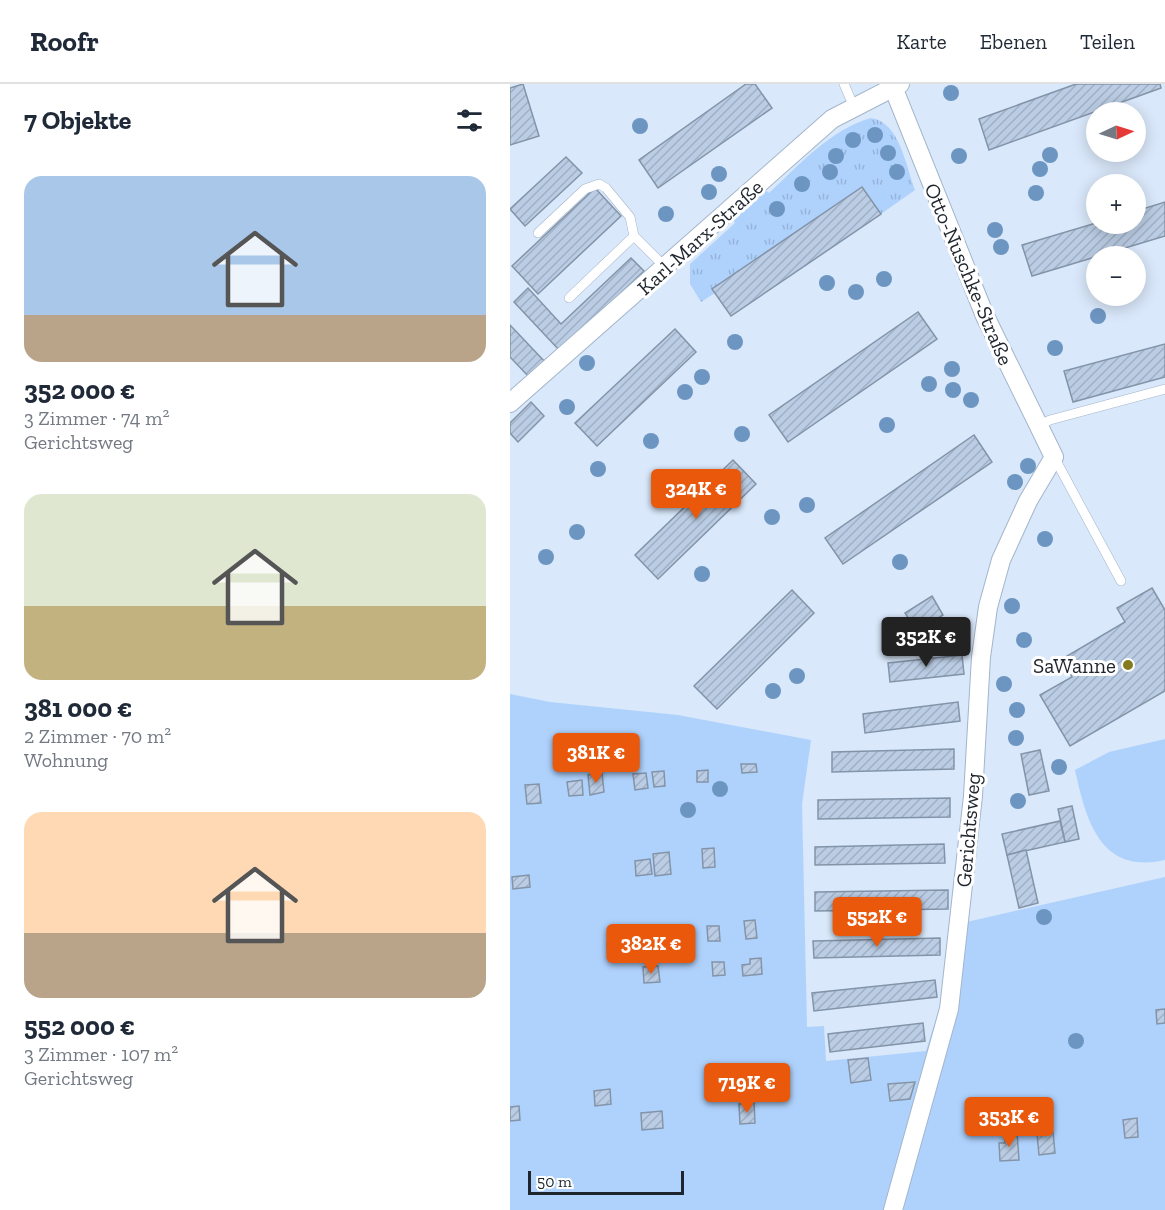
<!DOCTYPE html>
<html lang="de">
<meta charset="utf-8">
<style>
:root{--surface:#fff;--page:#f6f6f7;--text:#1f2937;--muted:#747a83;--line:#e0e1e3;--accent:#ea580c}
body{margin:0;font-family:"Zilla Slab",serif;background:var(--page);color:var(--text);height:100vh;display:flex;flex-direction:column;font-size:22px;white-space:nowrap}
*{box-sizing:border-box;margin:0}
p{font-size:20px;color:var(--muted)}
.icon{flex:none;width:33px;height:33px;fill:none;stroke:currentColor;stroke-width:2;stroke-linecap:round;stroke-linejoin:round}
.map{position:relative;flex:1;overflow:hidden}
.side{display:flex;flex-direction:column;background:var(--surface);width:510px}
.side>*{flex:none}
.needle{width:39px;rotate:86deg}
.tools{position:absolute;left:576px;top:18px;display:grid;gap:12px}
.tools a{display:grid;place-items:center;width:60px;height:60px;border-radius:50%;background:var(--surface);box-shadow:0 3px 15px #0003;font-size:30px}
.scale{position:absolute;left:18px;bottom:15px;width:156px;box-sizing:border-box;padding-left:6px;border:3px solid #1e252d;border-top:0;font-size:16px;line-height:21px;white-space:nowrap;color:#1e252d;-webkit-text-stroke:4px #fff;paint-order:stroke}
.price{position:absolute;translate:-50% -51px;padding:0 14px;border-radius:6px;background:var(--accent);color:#fff;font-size:20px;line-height:39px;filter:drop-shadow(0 2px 3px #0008)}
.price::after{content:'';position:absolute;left:50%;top:36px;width:18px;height:14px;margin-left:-9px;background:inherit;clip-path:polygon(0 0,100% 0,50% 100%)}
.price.selected{background:#222;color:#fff}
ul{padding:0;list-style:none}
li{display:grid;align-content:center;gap:12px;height:318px;padding:0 24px}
li span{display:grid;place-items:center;height:186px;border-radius:18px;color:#555}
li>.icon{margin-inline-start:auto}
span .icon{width:108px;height:108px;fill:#fffc;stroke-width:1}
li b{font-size:26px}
h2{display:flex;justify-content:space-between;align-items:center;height:72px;padding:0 24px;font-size:26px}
header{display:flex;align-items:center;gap:36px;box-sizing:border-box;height:84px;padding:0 30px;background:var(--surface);border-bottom:2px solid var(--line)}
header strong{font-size:28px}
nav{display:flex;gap:33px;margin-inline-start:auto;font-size:21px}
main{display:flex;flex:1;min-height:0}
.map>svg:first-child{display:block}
.grass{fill:url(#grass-tufts)}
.garden{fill:#afd2fd}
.building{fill:url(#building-hatch);stroke:#8394a9;stroke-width:1.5}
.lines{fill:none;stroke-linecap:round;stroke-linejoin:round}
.lane-casing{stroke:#a3b5cb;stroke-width:10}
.street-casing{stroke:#a3b5cb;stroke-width:20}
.lane{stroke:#fff;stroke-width:9}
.street{stroke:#fff;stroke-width:18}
.tree{fill:#6d95c1}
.poi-dot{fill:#847b21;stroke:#fff;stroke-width:2}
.labels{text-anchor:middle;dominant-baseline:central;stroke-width:6;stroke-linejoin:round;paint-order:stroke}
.street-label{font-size:21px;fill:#1e252d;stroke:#fff}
.poi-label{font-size:21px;fill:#1e252d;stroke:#fff;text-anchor:end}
</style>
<header>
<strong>Roofr</strong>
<nav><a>Karte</a><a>Ebenen</a><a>Teilen</a></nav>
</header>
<main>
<section class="side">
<h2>7 Objekte<svg class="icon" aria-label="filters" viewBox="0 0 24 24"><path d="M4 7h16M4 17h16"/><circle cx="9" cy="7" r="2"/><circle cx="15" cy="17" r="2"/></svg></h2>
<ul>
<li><span style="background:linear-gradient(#a9c7e8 75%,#b9a48a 0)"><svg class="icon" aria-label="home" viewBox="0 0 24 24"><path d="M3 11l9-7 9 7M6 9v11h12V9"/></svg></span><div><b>352 000 €</b><p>3 Zimmer · 74 m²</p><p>Gerichtsweg</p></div></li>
<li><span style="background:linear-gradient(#dfe7d0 60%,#c2b280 0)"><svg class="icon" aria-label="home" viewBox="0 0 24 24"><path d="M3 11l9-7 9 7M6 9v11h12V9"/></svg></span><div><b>381 000 €</b><p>2 Zimmer · 70 m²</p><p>Wohnung</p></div></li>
<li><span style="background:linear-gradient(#ffd9b3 65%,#b9a48a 0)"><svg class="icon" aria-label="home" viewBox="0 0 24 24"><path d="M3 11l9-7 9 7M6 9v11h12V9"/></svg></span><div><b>552 000 €</b><p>3 Zimmer · 107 m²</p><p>Gerichtsweg</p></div></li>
</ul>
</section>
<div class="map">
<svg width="655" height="1126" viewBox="0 0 655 1126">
<defs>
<pattern id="grass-tufts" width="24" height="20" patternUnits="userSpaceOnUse" patternTransform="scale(1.5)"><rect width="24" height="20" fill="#afd2fd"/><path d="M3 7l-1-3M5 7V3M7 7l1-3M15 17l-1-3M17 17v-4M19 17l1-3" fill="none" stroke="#96b4d9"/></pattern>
<pattern id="building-hatch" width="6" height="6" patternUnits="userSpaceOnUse" patternTransform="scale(1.5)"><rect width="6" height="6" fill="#bbcde4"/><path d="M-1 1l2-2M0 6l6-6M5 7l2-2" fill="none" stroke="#a0b0c4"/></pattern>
</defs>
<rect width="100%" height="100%" fill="#d9e8fa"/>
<!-- grass -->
<path class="grass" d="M361 34C390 38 396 83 405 106L371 130 352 103 203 205 205 209 191 218 180 200V180L225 139 222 135 254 105 259 109C288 82 321 45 361 34Z"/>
<!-- garden -->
<g class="garden">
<path d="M0 610 40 618 168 631 301 656 292 720 297 943 314 942 316 977 416 967 431 919 439 842 655 793V1126H0Z"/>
<path d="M655 655V776C590 791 576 736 565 686L599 668Z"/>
</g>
<!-- building -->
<g class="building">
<path d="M13 0 29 52 0 61V4Z"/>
<path d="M236 0H245L262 24 148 104 129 76Z"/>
<path d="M566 0H650L651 4 479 66 469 35Z"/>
<path d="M56 73 72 89 15 142 0 125Z"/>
<path d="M352 103 371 130 221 232 202 205Z"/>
<path d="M85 104 111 132 28 210 2 182Z"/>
<path d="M655 118V152L522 192 512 161 586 139 626 140V127Z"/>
<path d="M121 174 134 187 50 267 4 218 18 204 51 240Z"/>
<path d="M408 228 427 255 278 358 259 331Z"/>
<path d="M0 241 36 279 20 294 0 273Z"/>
<path d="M165 245 186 268 87 362 65 339Z"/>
<path d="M655 260V293L563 318 554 287Z"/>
<path d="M21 318 34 332 8 358 0 349V339Z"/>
<path d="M464 351 482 378 333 480 315 454Z"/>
<path d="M223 376 246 400 148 495 125 471Z"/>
<path d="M642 504 655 526V607L560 662 530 611 562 593 552 575 615 538 607 524Z"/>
<path d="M282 506 304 529 207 625 184 602Z"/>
<path d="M422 512 433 531 407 548 395 529Z"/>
<path d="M452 571 454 590 380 598 378 579Z"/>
<path d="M448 618 450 637 355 649 353 630Z"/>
<path d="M444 665V685L322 688V668Z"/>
<path d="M530 666 539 707 519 711 511 670Z"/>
<path d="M231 680H246L247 688 232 689Z"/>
<path d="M198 686V698H187V687Z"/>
<path d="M154 687 155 702 144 703 142 688Z"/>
<path d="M92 689 94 708 80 711 78 691Z"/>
<path d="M136 689 138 704 125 706 123 690Z"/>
<path d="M72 696 73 711 59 712 57 698Z"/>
<path d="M29 700 31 719 17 720 15 701Z"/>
<path d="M440 714V733L308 735V716Z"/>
<path d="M562 722 569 755 555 758 548 725Z"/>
<path d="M550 737 555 758 497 771 492 750Z"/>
<path d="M434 760 435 779 305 781V763Z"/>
<path d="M204 764 205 783 193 784 192 765Z"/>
<path d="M516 766 528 819 509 824 497 771Z"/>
<path d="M159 768 161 790 145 792 143 770Z"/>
<path d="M140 775 142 790 126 792 125 777Z"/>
<path d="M19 791 20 803 3 805 2 793Z"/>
<path d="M438 806V825L305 827V808Z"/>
<path d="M245 836 247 854 236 855 234 837Z"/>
<path d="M197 842H209L210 857H198Z"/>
<path d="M145 849 146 868 133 869 131 850Z"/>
<path d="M430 854V871L304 874 303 857Z"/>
<path d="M108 858 109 872 98 873 97 859Z"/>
<path d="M251 874 252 890 233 892 232 881 240 880V875Z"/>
<path d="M202 878H214L215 891 203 892Z"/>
<path d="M148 882 150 898 134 899 133 883Z"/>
<path d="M425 896 427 913 304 927 302 909Z"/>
<path d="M655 925V939L647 940 646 926Z"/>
<path d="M413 939 415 957 320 968 318 950Z"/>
<path d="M358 974 361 996 341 999 338 976Z"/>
<path d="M231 993 233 1013 215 1014V1011L206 1012 205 1000 220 999 219 994Z"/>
<path d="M405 998 400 1015 380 1017 378 1000Z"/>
<path d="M100 1005 101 1020 85 1022 84 1007Z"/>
<path d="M244 1019 245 1039 230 1040 229 1020Z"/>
<path d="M9 1022 10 1036 0 1037V1023Z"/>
<path d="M152 1027 153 1044 132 1046 131 1029Z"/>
<path d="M627 1034 628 1053 615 1054 613 1036Z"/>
<path d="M507 1048 509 1076 490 1077 489 1059H495L494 1049Z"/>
<path d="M543 1048 545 1069 529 1071 527 1050Z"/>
</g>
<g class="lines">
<defs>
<g id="lane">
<path d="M334 0 344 23"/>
<path d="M28 149 75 105 89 100 96 104 120 133 124 152 156 184"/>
<path d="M59 214 124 152"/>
<path d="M528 342 540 336 655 305"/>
<path d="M544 373 611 497"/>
</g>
<g id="street">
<path d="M383 3 475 232 544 373 518 417 491 476 478 523 471 573 463 712 439 925 383 1126"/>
<path d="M0 319 322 35 390 0"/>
</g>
</defs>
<!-- lane casing -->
<use href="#lane" class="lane-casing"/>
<!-- street casing -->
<use href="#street" class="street-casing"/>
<!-- lane -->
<use href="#lane" class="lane"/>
<!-- street -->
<use href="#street" class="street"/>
</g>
<!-- trees -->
<g class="tree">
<circle cx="441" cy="9" r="8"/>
<circle cx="130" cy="42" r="8"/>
<circle cx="365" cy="51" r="8"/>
<circle cx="343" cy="56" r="8"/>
<circle cx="378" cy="69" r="8"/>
<circle cx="540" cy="71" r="8"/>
<circle cx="326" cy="72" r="8"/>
<circle cx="449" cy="72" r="8"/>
<circle cx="530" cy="85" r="8"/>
<circle cx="320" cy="88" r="8"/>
<circle cx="387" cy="88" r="8"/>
<circle cx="209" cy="90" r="8"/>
<circle cx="292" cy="100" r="8"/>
<circle cx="199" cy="108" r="8"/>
<circle cx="526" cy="109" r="8"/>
<circle cx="267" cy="125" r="8"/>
<circle cx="156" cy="130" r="8"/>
<circle cx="485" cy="146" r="8"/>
<circle cx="491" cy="163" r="8"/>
<circle cx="374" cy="195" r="8"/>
<circle cx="317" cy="199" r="8"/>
<circle cx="346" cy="208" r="8"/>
<circle cx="588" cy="232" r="8"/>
<circle cx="225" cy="258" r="8"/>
<circle cx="545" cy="264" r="8"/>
<circle cx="77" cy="279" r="8"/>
<circle cx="442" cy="285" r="8"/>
<circle cx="192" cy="293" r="8"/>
<circle cx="419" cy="300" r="8"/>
<circle cx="443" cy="306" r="8"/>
<circle cx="175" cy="308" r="8"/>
<circle cx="461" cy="316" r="8"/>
<circle cx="57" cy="323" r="8"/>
<circle cx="377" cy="341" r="8"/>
<circle cx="232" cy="350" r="8"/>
<circle cx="141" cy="357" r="8"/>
<circle cx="518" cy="382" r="8"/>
<circle cx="88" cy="385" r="8"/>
<circle cx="505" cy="398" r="8"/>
<circle cx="297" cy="421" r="8"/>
<circle cx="262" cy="433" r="8"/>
<circle cx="67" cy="448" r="8"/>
<circle cx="535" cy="455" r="8"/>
<circle cx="36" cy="473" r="8"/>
<circle cx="390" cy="478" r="8"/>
<circle cx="192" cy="490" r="8"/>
<circle cx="502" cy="522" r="8"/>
<circle cx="514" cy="556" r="8"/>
<circle cx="287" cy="592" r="8"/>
<circle cx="494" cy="600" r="8"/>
<circle cx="263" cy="607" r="8"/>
<circle cx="507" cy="626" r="8"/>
<circle cx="506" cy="654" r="8"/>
<circle cx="549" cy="683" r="8"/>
<circle cx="210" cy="705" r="8"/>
<circle cx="508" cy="717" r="8"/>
<circle cx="178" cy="726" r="8"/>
<circle cx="534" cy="833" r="8"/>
<circle cx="566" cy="957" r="8"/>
</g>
<!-- markers -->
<circle class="poi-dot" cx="618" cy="581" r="6"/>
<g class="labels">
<!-- street labels -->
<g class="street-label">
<text transform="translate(190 153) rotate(-42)">Karl-Marx-Straße</text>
<text transform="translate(459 190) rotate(67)">Otto-Nuschke-Straße</text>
<text transform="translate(458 746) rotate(-85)">Gerichtsweg</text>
</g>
<!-- poi labels -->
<g class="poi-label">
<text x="606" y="581">SaWanne</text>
</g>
</g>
</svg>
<div class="tools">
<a><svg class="needle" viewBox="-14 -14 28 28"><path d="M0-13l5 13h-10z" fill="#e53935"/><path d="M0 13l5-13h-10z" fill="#747a83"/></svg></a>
<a>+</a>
<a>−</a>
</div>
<div class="scale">50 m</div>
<b class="price" style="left:186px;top:436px">324K €</b>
<b class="price selected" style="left:416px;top:584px">352K €</b>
<b class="price" style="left:86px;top:700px">381K €</b>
<b class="price" style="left:367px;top:864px">552K €</b>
<b class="price" style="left:141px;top:891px">382K €</b>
<b class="price" style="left:237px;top:1030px">719K €</b>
<b class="price" style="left:499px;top:1064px">353K €</b>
</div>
</main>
